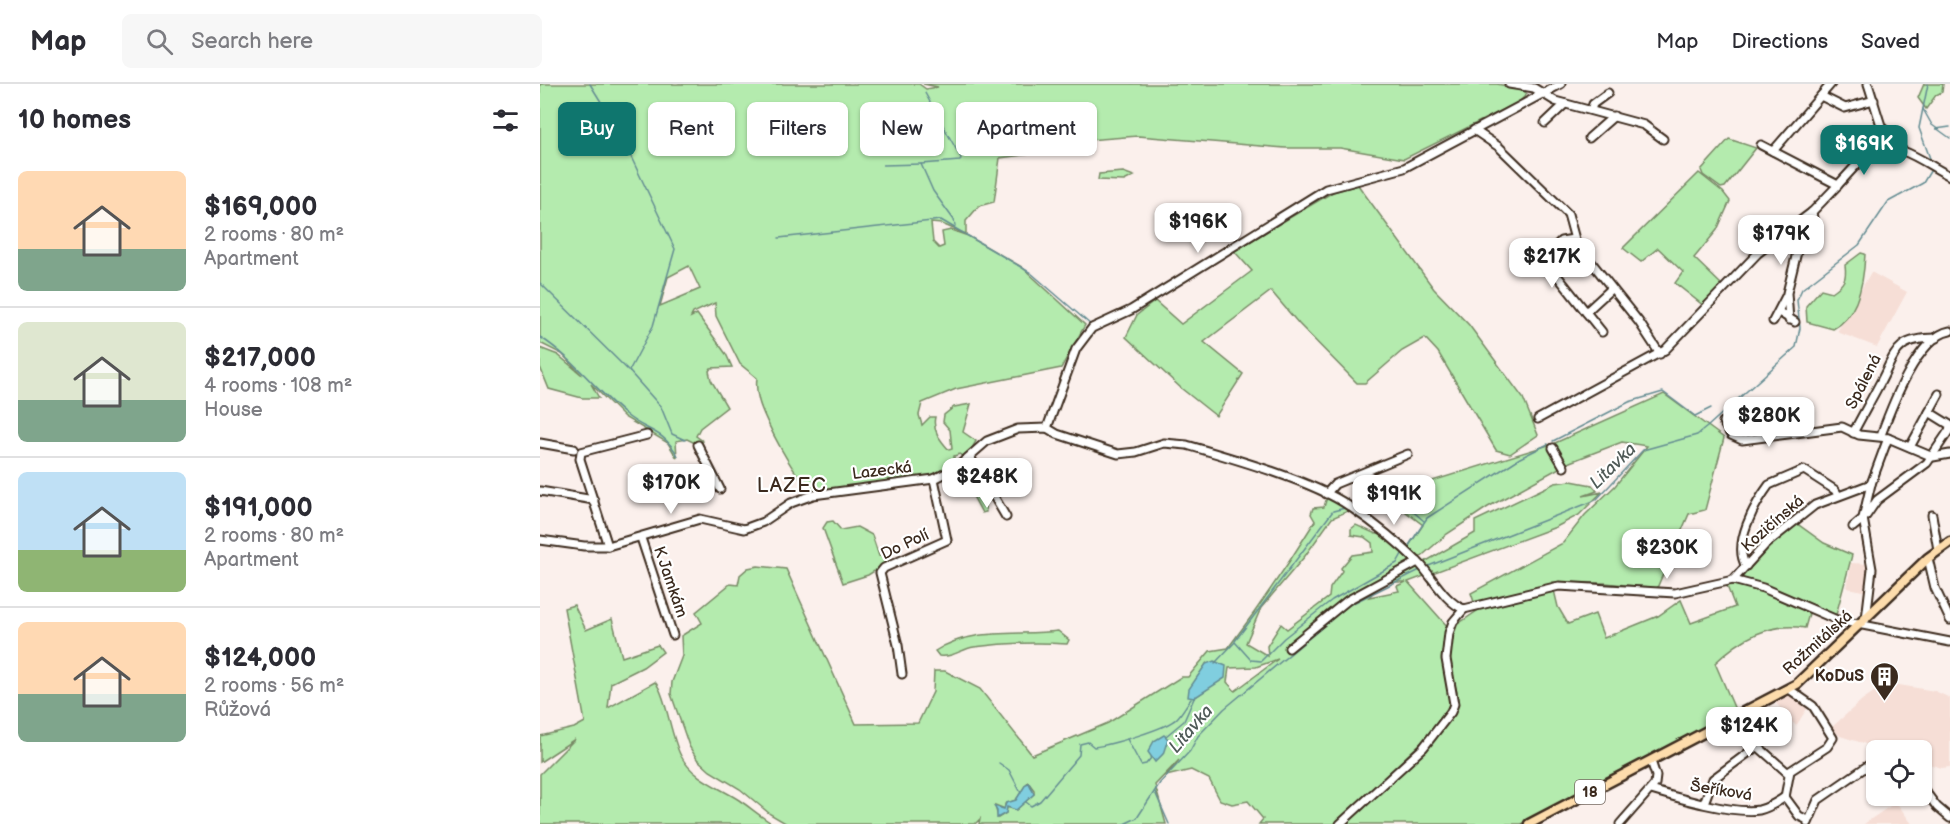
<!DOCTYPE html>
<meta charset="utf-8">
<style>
:root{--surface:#fff;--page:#f7f7f7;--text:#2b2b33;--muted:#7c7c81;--line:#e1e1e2;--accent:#0f766e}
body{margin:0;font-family:"Balsamiq Sans",sans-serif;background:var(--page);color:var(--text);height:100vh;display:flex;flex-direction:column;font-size:22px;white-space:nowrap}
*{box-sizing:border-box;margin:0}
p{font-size:20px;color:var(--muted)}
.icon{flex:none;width:33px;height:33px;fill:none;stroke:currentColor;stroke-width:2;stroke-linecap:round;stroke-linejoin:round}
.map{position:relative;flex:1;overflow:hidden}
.side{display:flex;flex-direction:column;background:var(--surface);width:540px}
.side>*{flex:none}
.guide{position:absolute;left:18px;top:18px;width:570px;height:54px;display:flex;gap:12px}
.fabs{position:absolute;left:1326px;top:656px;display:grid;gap:12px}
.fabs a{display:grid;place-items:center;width:66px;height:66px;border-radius:9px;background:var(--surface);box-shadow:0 2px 4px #0004;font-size:30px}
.price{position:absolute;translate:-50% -51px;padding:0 14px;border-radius:12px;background:#fff;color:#222;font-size:20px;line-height:39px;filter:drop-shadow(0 2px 3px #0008)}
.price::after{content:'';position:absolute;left:50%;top:36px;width:18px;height:14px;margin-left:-9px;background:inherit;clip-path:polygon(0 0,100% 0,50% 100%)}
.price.current{background:var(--accent);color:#fff}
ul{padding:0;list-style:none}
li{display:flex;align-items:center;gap:18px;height:150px;padding:0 18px}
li+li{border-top:2px solid var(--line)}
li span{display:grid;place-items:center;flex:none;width:168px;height:120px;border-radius:9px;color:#555}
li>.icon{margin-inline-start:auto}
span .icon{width:72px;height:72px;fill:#fffc;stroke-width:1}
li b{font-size:26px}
h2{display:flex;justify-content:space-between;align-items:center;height:72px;padding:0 18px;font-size:26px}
.chip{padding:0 21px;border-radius:9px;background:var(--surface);box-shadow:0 2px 4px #0004;font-size:21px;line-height:54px}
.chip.current{background:var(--accent);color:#fff}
header{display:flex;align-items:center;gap:36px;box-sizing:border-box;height:84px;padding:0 30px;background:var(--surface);border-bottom:2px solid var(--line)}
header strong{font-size:28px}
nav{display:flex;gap:33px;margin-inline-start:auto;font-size:21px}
.search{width:420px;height:54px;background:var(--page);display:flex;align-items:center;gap:15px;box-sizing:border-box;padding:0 21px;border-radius:9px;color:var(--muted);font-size:22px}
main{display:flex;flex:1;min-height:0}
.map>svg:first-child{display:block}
.built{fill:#f6ded6}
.green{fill:#b4ebae;stroke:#788a66;stroke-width:1.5;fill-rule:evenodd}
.water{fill:#80cedf;stroke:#648c92;stroke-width:1.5}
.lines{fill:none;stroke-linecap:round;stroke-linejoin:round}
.stream{stroke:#648c92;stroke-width:1.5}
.minor-casing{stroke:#3b2a1e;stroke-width:11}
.major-casing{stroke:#3b2a1e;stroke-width:13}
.minor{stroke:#fff;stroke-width:7}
.major{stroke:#fddcac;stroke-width:8}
.labels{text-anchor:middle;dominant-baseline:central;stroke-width:4.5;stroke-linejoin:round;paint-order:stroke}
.shield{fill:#fff;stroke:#766a62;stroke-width:1.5}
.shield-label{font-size:15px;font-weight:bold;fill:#3b2a1e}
.street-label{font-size:16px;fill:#3b2a1e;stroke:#fff}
.poi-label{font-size:16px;font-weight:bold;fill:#3b2a1e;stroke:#fff;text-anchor:end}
.water-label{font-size:18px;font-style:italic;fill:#505b58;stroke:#fff}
.quarter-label{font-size:20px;letter-spacing:1.5px;fill:#3b2a1e;stroke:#fff}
</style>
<header>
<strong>Map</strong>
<div class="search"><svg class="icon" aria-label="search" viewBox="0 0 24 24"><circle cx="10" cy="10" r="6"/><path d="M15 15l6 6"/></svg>Search here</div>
<nav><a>Map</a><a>Directions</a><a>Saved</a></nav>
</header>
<main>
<section class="side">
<h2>10 homes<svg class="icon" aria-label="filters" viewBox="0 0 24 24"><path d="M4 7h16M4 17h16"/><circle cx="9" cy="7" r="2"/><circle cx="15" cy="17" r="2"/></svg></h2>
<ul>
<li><span style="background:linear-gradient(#ffd9b3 65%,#7fa58c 0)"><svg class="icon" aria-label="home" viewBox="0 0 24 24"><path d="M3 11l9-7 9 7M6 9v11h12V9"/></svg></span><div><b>$169,000</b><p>2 rooms · 80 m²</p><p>Apartment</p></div></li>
<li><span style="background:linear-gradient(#dfe7d0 65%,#7fa58c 0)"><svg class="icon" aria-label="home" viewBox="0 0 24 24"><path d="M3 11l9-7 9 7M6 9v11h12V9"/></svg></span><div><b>$217,000</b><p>4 rooms · 108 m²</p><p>House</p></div></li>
<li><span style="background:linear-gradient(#bfe0f5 65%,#8fb573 0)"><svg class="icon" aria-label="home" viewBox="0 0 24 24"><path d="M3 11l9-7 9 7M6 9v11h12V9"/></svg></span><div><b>$191,000</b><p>2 rooms · 80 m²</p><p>Apartment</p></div></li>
<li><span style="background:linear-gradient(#ffd9b3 60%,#7fa58c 0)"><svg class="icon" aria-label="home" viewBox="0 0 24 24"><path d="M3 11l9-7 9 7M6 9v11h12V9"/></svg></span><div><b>$124,000</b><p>2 rooms · 56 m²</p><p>Růžová</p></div></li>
</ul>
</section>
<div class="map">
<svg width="1410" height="740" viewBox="0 0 1410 740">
<rect width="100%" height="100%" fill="#fbf0ec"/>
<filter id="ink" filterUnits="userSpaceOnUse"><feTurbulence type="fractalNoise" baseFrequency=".0167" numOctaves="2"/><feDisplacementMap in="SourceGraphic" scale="12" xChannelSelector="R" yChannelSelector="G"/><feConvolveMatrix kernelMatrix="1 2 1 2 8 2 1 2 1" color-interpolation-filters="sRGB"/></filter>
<g filter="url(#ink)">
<!-- built -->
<g class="built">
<path d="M1331 188 1367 208 1337 263 1297 248Z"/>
<path d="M1311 479 1330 480 1328 508 1307 504Z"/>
<path d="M1347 599 1395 607 1410 614V683L1402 684 1382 678V666H1345L1300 652 1291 644 1322 616Z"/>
<path d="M1249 609 1268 623 1256 642 1235 618Z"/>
<path d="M1356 718 1372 740H1324L1334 733Z"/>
</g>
<!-- green -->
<g class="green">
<path d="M0 0H379L386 5 398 3 383 0H957L982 5 987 10 979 18 864 75 800 64H745L598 52 523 58 516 54 515 67 460 74 454 118 439 122 426 137V150L402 140 391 139 393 158 399 164 404 162 402 148 411 146 428 152 482 183 545 241 521 284 416 305 382 319 379 331 382 341 390 333H395C392 346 400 356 409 366L412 365 410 346 403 338 404 331 414 323 431 320 423 348 436 357 428 371 435 379 431 383 435 391 430 392 428 397 440 413 445 411 442 398 446 390 452 393 449 398 460 410 456 413 453 410 444 416 446 428 442 429 428 403 418 399 420 394 417 385 424 379 420 370 414 372V383L399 391 272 409V404C257 401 223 333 219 317 217 310 216 301 217 294L200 280 176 232 175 219 153 229 151 233 157 230 186 270 192 283 171 284 169 287 171 296 187 323 160 344 156 352 163 357 159 361 147 355 136 357 137 374 128 359 84 333 51 300 59 314H42L9 305 0 283V264L18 271 42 291 22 270 0 259ZM149 182 160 205 120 222 128 193Z"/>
<path d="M1384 0H1403L1402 8 1396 11 1386 25 1378 14Z"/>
<path d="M1189 55 1216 64 1185 103 1181 104 1163 91 1161 86Z"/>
<path d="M583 88 594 92 584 97 558 96 559 90Z"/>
<path d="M1159 89 1183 108 1190 117 1177 146 1154 174 1183 202 1164 222 1135 199 1143 188 1118 164 1101 178 1083 164Z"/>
<path d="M818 101 894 205 929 241 983 314 998 351 970 370 956 366 898 268 885 254 862 267 825 299H817L759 240 731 207 664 258 703 290 676 332 642 305 586 253 597 231 615 217 641 240 712 187 694 167 793 108Z"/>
<path d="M1321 169 1325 170C1324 195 1319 232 1293 245L1267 238 1266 222 1281 205 1292 208C1304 200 1307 195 1305 181Z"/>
<path d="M1124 310 1184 354 1165 426 1149 430 1117 504 1065 499 1012 498 1018 523 1028 540 1055 530 1064 554 1118 532 1141 516 1151 539 1195 523 1185 497 1194 496 1226 460 1256 439 1284 459 1312 471 1295 535 1270 526 1265 544C1229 538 1200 555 1175 579L1196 628 981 740H805C826 720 911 646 917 624 920 611 914 600 911 588 908 573 911 557 915 542L937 527 931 509 1023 459 1045 431 1075 402 1107 362 1082 358 1030 378 948 423 907 450 877 476 866 466 883 441 866 428 860 407 1015 359Z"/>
<path d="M1031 397 1052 401 1057 407 1043 412 1062 408 1039 431 1016 443 868 498 908 543 910 620 888 652 795 740H719L723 735 708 717 692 720 680 716 669 695 651 686 626 692 639 676 615 701 626 740H439L440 735 435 740H247L230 730 200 705 170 687 157 675 149 662 131 610 132 598 142 572 141 552 162 539 156 528 190 500 198 501 200 491 208 484 218 482 246 485 316 640 378 639 393 608 394 587H405L440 605 492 671 568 639 641 593H648L670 567 688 564C719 523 748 481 775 437L771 430 773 424 784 423 787 413 808 419V427L792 434 765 472 721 524 706 559 728 572 727 562 741 540 747 545 789 513 790 504 802 487 801 484 812 471 833 468 832 459 824 453 811 451V445L816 441 836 450H844L875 476 846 494 829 513 859 507 857 502 866 498H850L935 449V437L1015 399ZM738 575 695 607 687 598 689 584 716 583ZM666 580 667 605 654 614 655 597ZM488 698 494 706V710L476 726 467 723 466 729 458 734 455 721 465 725V720L476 716Z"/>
<path d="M293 437 301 446 317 443 332 451 339 472 348 474 349 478 328 491 303 499 283 444 287 438Z"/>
<path d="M34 521 46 546 72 535 82 573 118 561 123 568 103 583 71 599 68 624 115 598C126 610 131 654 141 672 153 695 179 703 199 716 211 724 221 733 233 740H0V690L35 655 0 678V652L34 644 45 638 24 524Z"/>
<path d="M518 547 529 556 527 560C497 558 465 559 434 563 421 565 413 574 399 572L395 567C430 543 478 552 518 547Z"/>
</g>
<!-- water -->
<g class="water">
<path d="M674 577 686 582 685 594 654 614 648 613 649 605 666 580Z"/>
<path d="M624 651 628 655 623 670 615 678 608 668 614 657Z"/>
<path d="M489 699 494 710 476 726 467 723 466 729 457 734V727L454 722 464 725 466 719 476 716 486 700Z"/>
</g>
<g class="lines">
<!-- stream -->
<g class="stream">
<path d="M50 0 79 47"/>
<path d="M1388 0 1379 44 1392 80"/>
<path d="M385 9 421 74 420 77 381 80 393 107 414 136 415 142"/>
<path d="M1383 25 1392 41 1410 54"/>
<path d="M1396 45 1410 43"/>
<path d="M81 52 135 165 113 242 89 287 121 323 132 350 145 356"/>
<path d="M343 81 381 80"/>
<path d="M239 154 401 136 491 189 551 241"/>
<path d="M0 199 89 287"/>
<path d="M0 253C33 274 55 305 85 330 107 349 121 343 138 372"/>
<path d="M1013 357 1089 318 1123 308 1155 332 1171 324"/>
<path d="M844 414 861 417 884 437"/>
<path d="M868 463 887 434 980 374 1008 360"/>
<path d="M886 483 1056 416 1103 366 1157 351 1167 343 1256 263 1260 244 1257 216 1262 205 1319 161 1348 118 1383 99 1392 84"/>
<path d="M695 557 793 427 805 424"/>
<path d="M675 579 695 558 711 576 721 577 744 554 792 516 857 479 862 470"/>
<path d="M626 652 644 637 655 612"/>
<path d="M587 655 601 681 606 680 611 674"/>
<path d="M459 679 469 686 481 709"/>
<path d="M615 708 629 740"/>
<path d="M486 718 491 722 500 717 539 671 540 660 548 658 554 663C569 661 627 645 637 634 642 629 646 621 651 615"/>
<path d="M584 740 597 734 620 699 650 667 658 652 684 625 809 521 882 485"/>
</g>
<defs>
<g id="minor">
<path d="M969 0 994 4 1015 17 1104 41 1123 55"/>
<path d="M1328 0C1332 11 1345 59 1350 63"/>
<path d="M1281 12 1305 24 1334 16"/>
<path d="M1051 26 1053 20 1068 9"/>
<path d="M1005 39 1025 20"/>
<path d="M934 46 959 63 1028 130 1036 159 1099 238 1120 270"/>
<path d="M1049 54 1074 32"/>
<path d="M1221 61 1298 101"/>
<path d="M1331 65C1361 57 1385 80 1410 92"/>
<path d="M1233 67 1291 0"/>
<path d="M1034 155 1021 157 1007 171 1008 180 1046 228 1071 205"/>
<path d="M1046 228 1062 248"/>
<path d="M1239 228 1255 238"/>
<path d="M1249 236 1247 209 1258 164 1274 140 1272 128"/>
<path d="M1233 237 1246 212"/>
<path d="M1389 328 1410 341"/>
<path d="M998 335 1125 266 1218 169 1272 128 1298 101 1331 65 1344 45"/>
<path d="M1183 338 1191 351 1202 356 1302 343 1319 351 1348 354 1393 373 1410 370"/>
<path d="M507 344 536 265 552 244 591 226 786 105 864 84 1021 0"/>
<path d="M1313 349C1322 332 1331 316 1340 299 1356 269 1355 254 1396 254"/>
<path d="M1341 351C1351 324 1377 253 1410 247"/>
<path d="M0 359 34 365"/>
<path d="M158 361 180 405"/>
<path d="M1370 363 1399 310"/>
<path d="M1013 364 1024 383"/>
<path d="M430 373 449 404 466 389"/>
<path d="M449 404 466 433"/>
<path d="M0 407 54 416"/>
<path d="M786 410 795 400 868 370"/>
<path d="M1392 431 1398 466"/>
<path d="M1313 443 1326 432 1337 416 1387 379 1410 345"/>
<path d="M101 454 133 551"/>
<path d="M0 456 44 462H68L160 435 204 445 223 438 251 419 273 411 394 395 416 384 447 357 478 345 507 344 517 350 578 370 596 368 624 359 647 361C692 374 773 397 809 422 834 439 859 459 880 480 893 494 906 519 924 525"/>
<path d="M68 462 40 375 41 368 107 351"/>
<path d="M1388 474 1395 504 1410 536"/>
<path d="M1206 482C1192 460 1215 420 1229 401L1264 386 1295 406 1298 411"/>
<path d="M1193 496 1226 460 1275 421 1331 400"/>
<path d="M924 525 1019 502 1135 509 1193 496 1223 504 1297 536 1410 558"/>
<path d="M1326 535 1332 485 1323 434 1331 400 1348 354"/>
<path d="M749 564 808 516 878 478"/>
<path d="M362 590 358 561 340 489 344 484 407 456 394 395"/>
<path d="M1249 605 1273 622 1293 654 1287 663 1250 687 1245 713 1259 732 1268 736"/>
<path d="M1189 637 1248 689"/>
<path d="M1382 703 1397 723 1410 734"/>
<path d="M1111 706C1138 714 1192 730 1219 726 1229 724 1237 718 1245 713"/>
<path d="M1164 719 1173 695 1216 663"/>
<path d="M1268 739 1278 716 1336 676"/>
<path d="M800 740 883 664 911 628 914 620 906 575 909 549 913 538 924 525"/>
<path d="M1080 740 1115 700 1116 692 1111 677"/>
</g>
<path id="major" d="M989 740 1257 600 1388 474 1410 458"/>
</defs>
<!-- minor casing -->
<use href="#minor" class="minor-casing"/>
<!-- major casing -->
<use href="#major" class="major-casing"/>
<!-- minor -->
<use href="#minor" class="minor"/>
<!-- major -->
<use href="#major" class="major"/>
</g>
</g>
<!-- icons -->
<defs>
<symbol id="building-pin" viewBox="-11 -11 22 30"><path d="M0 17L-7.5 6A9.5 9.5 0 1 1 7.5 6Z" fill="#3b2a1e" stroke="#fff"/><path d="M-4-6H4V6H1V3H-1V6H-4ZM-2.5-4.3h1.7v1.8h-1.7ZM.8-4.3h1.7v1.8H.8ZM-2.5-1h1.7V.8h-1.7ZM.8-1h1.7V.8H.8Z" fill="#fff"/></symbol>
</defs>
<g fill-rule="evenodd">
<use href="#building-pin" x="1328" y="576" width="33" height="45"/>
</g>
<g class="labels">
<!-- shield labels -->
<rect class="shield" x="1035" y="696" width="30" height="24" rx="4.5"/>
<g class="shield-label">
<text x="1050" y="708">18</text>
</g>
<!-- street labels -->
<g class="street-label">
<text transform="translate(1324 298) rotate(-63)">Spálená</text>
<text transform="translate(342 387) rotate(-7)">Lazecká</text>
<text transform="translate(1233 440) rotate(-41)">Kozičínská</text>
<text transform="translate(365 461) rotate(-25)">Do Polí</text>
<text transform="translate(130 498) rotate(71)">K Jamkám</text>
<text transform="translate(1278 559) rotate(-42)">Rožmitálská</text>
<text transform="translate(1181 707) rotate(9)">Šeříková</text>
</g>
<!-- poi labels -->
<g class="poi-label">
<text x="1324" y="592">KoDuS</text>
</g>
<!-- water labels -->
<g class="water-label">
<text transform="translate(1073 382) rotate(-44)">Litavka</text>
<text transform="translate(651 645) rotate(-49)">Litavka</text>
</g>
<!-- quarter labels -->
<g class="quarter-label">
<text x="252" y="402">LAZEC</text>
</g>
</g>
</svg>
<div class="fabs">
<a><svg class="icon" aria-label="locate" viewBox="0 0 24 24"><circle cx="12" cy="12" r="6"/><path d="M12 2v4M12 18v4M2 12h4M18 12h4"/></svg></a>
</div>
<b class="price current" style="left:1324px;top:92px">$169K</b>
<b class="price" style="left:658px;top:170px">$196K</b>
<b class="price" style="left:1241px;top:182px">$179K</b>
<b class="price" style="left:1012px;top:205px">$217K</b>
<b class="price" style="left:1229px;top:364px">$280K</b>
<b class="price" style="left:447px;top:425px">$248K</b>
<b class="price" style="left:131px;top:431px">$170K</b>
<b class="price" style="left:854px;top:442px">$191K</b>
<b class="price" style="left:1127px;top:496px">$230K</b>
<b class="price" style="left:1209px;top:674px">$124K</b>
<div class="guide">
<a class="chip current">Buy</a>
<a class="chip">Rent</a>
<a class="chip">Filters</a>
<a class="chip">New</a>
<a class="chip">Apartment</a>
</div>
</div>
</main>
